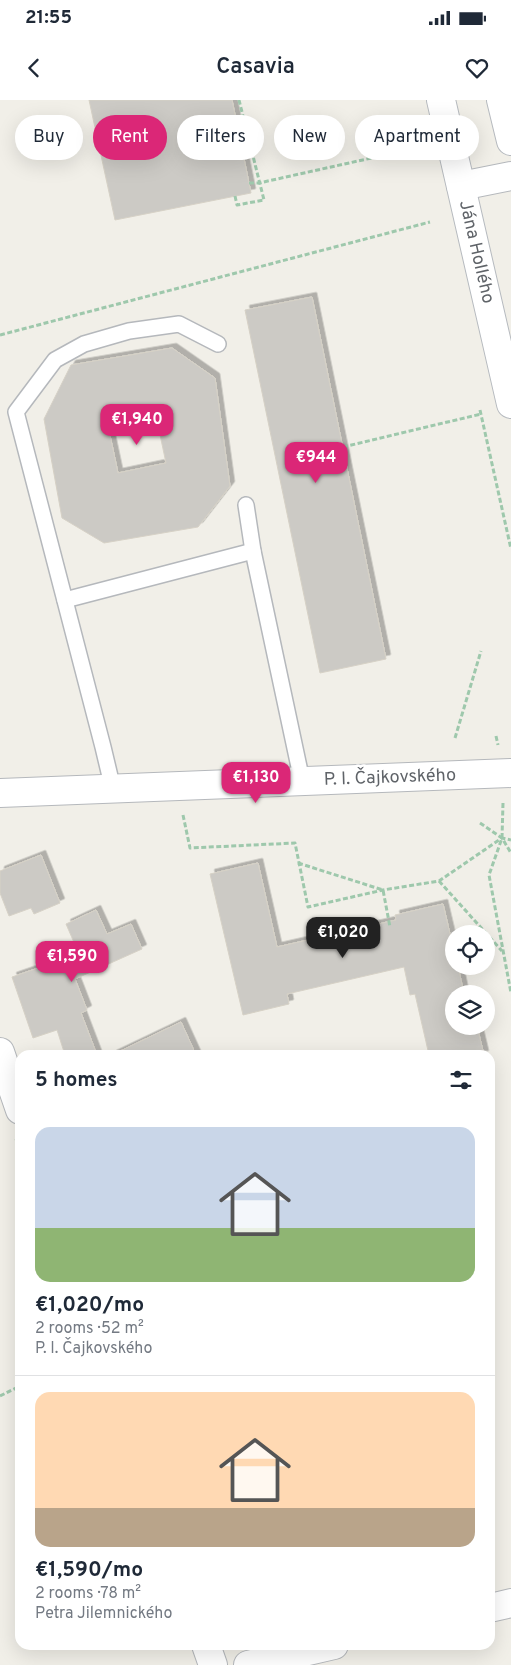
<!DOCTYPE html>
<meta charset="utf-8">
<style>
:root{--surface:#fff;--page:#f6f6f7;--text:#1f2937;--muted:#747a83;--line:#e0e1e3;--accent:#db2777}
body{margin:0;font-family:Overpass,sans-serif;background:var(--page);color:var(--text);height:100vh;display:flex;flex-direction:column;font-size:19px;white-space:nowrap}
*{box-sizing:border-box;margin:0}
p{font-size:16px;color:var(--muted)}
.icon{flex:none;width:28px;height:28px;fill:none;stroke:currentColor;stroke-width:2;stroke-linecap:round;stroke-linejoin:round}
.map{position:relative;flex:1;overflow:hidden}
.drawer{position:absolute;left:15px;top:950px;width:480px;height:600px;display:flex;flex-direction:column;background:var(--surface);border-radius:15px;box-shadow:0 5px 20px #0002}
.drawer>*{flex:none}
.banner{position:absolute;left:15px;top:15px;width:481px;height:45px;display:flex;gap:10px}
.tools{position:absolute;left:445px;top:825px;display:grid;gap:10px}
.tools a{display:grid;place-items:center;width:50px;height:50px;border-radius:50%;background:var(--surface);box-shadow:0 5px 20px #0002;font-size:25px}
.price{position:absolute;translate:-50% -42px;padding:0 11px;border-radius:10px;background:var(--accent);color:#fff;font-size:16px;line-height:32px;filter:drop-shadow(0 1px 2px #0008)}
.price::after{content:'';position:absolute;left:50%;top:30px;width:15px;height:11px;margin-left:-8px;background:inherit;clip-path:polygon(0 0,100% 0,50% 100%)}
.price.active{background:#222;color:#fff}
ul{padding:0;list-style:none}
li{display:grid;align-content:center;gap:10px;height:265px;padding:0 20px}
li+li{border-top:1px solid var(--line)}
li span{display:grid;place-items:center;height:155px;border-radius:15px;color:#555}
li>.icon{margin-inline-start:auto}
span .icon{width:90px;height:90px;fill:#fffc;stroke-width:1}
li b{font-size:21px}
h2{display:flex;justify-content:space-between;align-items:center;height:60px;padding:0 20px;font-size:21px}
.chip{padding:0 18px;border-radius:22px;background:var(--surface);box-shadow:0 5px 20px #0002;font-size:18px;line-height:45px}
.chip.active{background:var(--accent);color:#fff}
.status{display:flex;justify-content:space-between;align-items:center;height:35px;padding:0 25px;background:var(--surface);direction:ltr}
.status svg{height:14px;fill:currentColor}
header{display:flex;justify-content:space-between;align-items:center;height:65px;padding:0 20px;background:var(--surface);font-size:22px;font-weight:600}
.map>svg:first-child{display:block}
.building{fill:#cccac5;stroke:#d6d1c6;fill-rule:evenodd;filter:url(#shadow)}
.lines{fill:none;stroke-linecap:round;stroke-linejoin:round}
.lane-casing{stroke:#b5b8bc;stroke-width:18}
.street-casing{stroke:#b5b8bc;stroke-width:30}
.secondary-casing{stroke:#b6babf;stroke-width:30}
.path{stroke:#9ec8ac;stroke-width:3;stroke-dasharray:5 2.5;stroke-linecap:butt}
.lane{stroke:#fff;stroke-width:15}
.street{stroke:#fff;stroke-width:28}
.secondary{stroke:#fff;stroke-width:28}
.labels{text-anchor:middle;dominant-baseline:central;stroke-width:5;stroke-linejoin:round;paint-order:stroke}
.street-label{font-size:18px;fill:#5f6368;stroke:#fff}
</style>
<div class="status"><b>21:55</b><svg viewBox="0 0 49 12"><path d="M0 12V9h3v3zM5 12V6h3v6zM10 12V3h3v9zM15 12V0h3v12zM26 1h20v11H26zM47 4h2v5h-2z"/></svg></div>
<header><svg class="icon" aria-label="back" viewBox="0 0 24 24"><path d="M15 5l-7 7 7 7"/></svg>Casavia<svg class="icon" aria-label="heart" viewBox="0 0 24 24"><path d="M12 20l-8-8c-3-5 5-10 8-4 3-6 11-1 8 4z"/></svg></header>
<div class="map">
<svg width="511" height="1565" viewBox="0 0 511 1565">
<defs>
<filter id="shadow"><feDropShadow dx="4.5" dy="-4.5" stdDeviation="0" flood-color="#0004"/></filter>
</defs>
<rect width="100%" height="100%" fill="#f1efe8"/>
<!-- building -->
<g class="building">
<path d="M89 0H232L251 93 115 120Z"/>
<path d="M312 197 386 559 320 573 245 210Z"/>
<path d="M172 248 215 278 230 386 198 427 104 443 62 418 44 319 71 265ZM156 316 166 363 118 373 108 326Z"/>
<path d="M41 755 60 803 34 814 31 808 9 816 0 793V771Z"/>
<path d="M258 763 277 847 396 820 395 815 443 804 454 851V866H458L464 894H454V926H477L484 955H429L415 894 410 895 404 867 287 894 289 904 243 915 210 774Z"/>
<path d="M96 810 107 834 131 824 142 849 75 879 87 910 81 913 97 955H65L57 930 33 938 12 877 79 854 66 824Z"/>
<path d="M181 922 196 955H112Z"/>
</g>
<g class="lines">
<defs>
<g id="lane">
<path d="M246 405 253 451 302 681"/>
<path d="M65 500 253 451"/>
<path d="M113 689 103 647 16 312 55 260 84 244 129 231 179 224 218 244"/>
</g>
<g id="street">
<path d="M461 86 511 76"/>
<path d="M0 693 511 673"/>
<path d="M0 952 20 1010"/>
<path d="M490 1508 511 1503"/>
<path d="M206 1545 213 1565"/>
<path d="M248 1565 334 1545"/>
</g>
<g id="secondary">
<path d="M441 0 511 304"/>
<path d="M501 0 511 41"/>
</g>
</defs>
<!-- lane casing -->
<use href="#lane" class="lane-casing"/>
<!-- street casing -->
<use href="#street" class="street-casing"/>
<!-- secondary casing -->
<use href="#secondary" class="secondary-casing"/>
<!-- path -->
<g class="path">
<path d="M249 83H259L412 49"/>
<path d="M235 96 237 105 264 100 239 0"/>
<path d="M0 235 430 122"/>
<path d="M480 310 511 449"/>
<path d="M343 347 481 314"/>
<path d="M496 636 498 645"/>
<path d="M455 638 481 551"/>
<path d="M503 703 502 738 489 775 511 893"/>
<path d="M183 715 190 748 295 743 308 807 383 790 439 781 502 738 511 740"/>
<path d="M480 723 502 738 511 753"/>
<path d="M298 763 383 790 390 827"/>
<path d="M439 781 502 851"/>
<path d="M16 1039 20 1050"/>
<path d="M0 1296 20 1286"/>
</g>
<!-- lane -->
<use href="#lane" class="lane"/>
<!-- street -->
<use href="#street" class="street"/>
<!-- secondary -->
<use href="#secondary" class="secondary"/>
</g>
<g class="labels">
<!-- street labels -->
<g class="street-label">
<text transform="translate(476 152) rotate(77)">Jána Hollého</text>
<text transform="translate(390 678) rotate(-2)">P. I. Čajkovského</text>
</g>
</g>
</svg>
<div class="tools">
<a><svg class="icon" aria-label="locate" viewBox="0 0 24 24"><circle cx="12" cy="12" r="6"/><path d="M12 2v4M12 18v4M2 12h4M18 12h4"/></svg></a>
<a><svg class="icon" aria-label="layers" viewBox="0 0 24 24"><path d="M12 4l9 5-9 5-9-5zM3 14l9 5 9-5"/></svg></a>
</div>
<b class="price" style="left:137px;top:346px">€1,940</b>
<b class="price" style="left:316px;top:384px">€944</b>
<b class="price" style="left:256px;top:704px">€1,130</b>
<b class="price active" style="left:343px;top:859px">€1,020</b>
<b class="price" style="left:72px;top:883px">€1,590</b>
<div class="banner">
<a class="chip">Buy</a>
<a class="chip active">Rent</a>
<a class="chip">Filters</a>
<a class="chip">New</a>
<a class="chip">Apartment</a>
</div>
<section class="drawer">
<h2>5 homes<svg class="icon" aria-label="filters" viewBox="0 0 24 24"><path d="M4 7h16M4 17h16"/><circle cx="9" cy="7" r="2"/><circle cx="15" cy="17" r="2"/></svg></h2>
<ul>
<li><span style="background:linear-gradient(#c9d6e8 65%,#8fb573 0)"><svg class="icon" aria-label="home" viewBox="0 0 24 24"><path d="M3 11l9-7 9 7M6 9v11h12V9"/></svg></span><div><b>€1,020/mo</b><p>2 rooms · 52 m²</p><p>P. I. Čajkovského</p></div></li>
<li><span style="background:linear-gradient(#ffd9b3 75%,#b9a48a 0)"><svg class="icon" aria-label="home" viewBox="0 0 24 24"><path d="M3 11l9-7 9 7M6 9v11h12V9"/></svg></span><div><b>€1,590/mo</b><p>2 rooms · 78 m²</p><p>Petra Jilemnického</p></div></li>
</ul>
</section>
</div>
